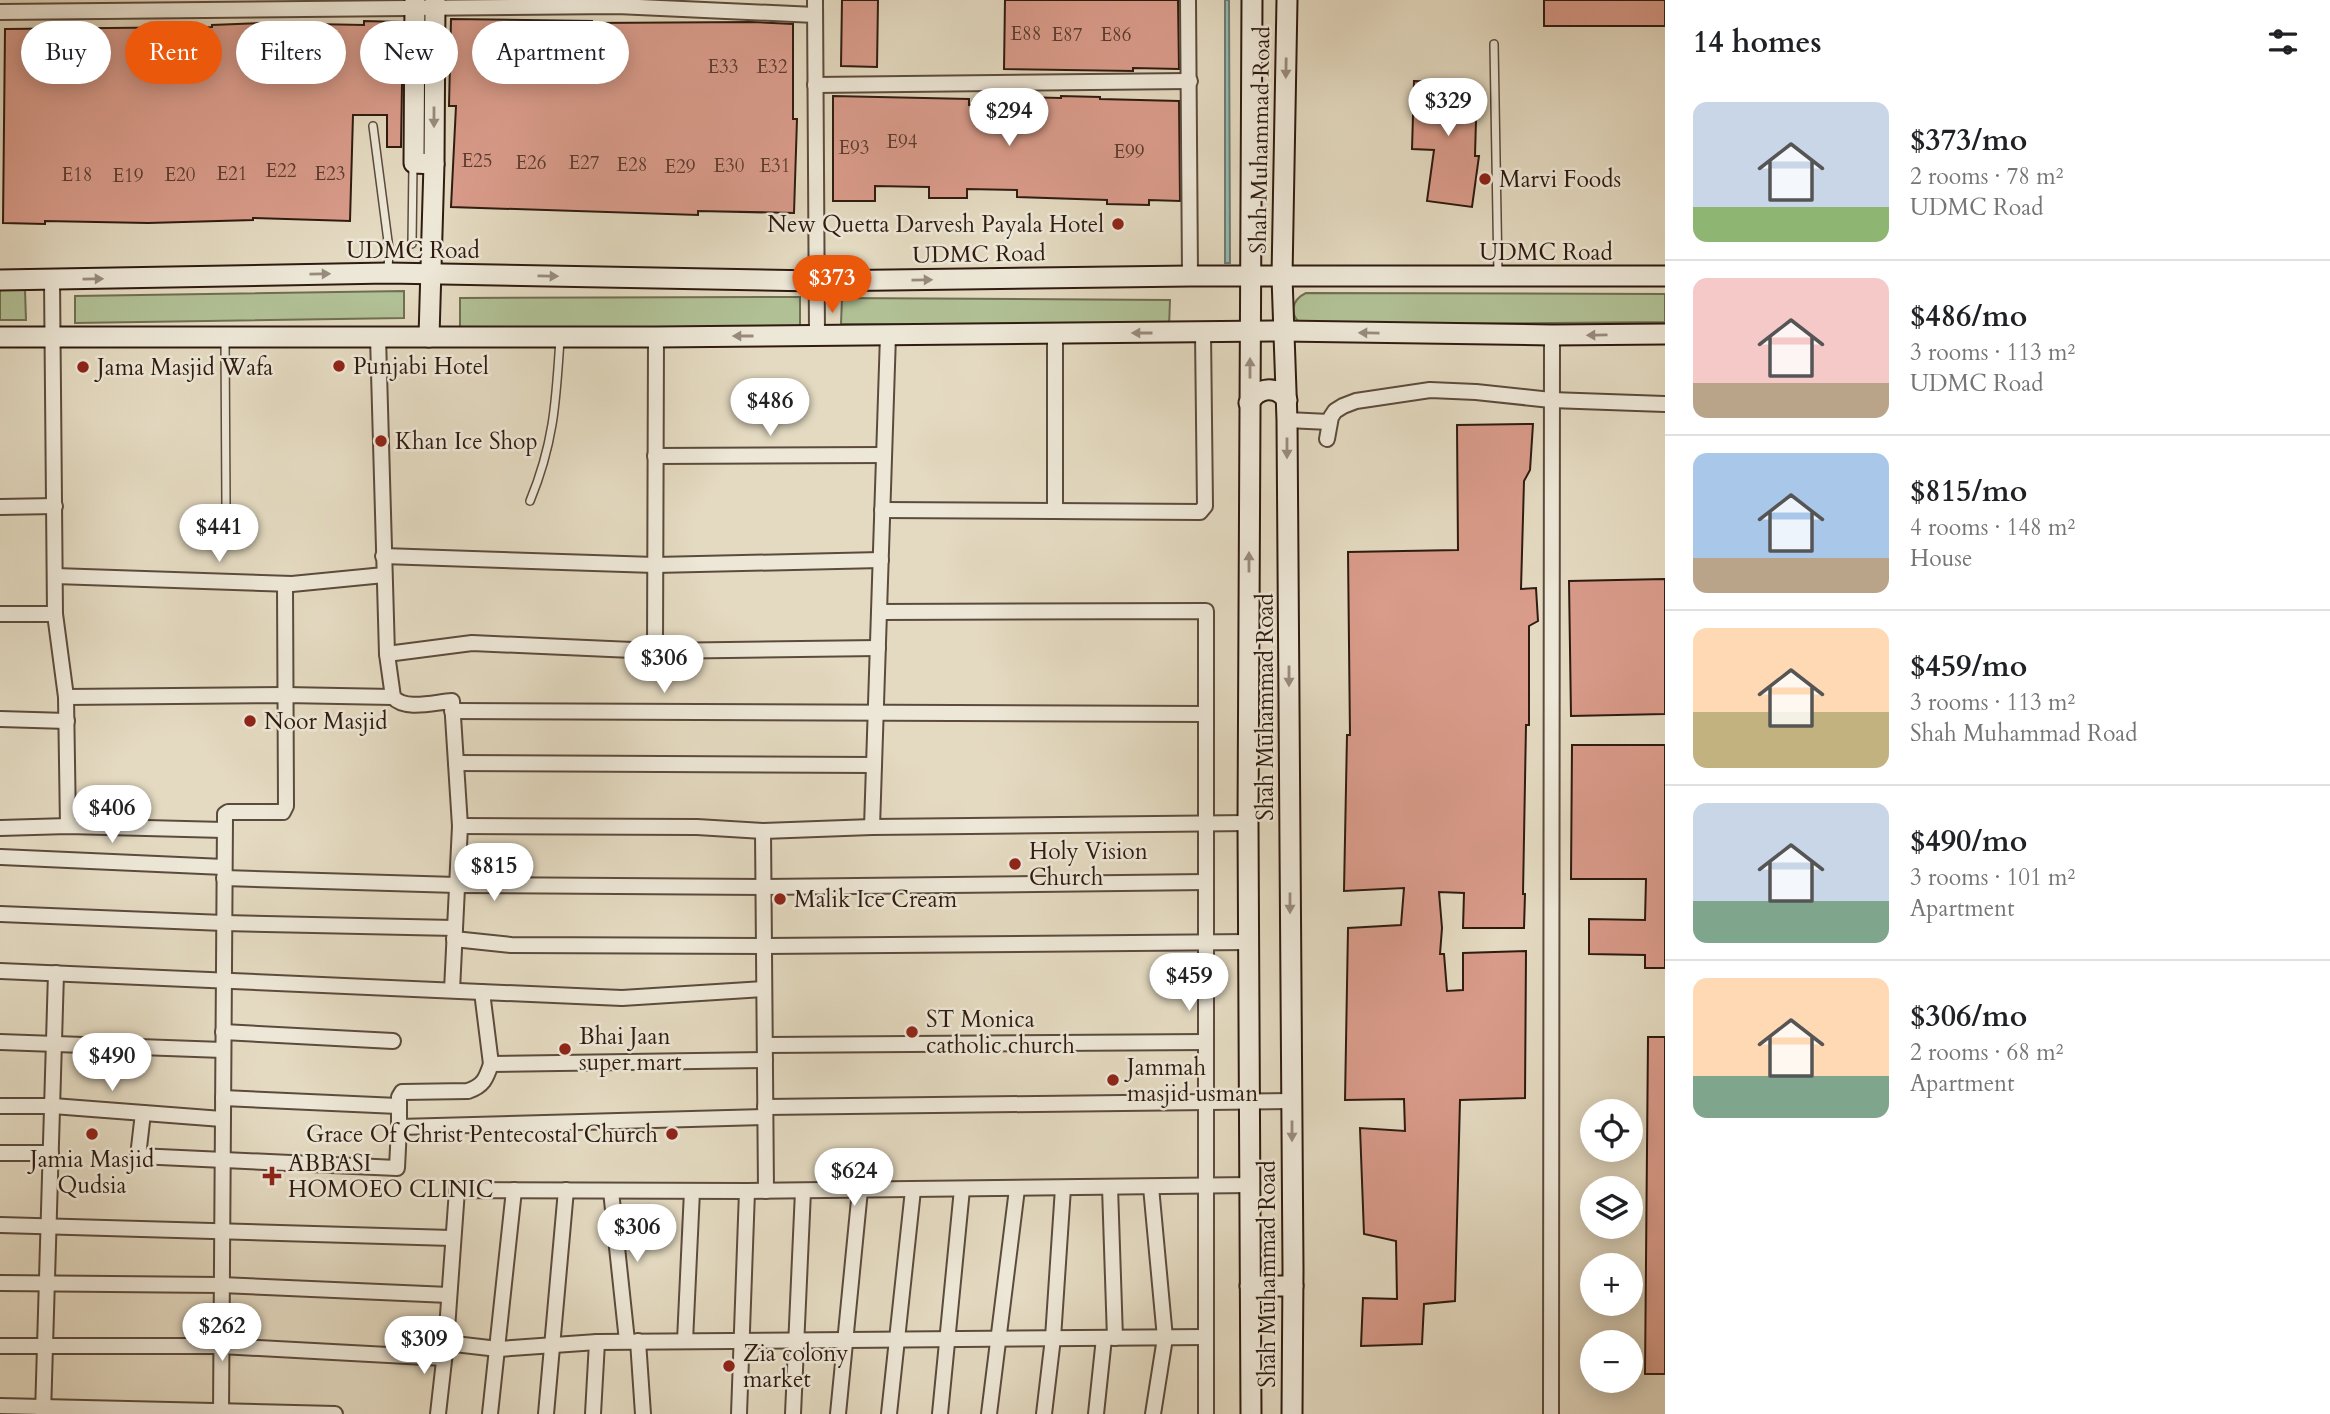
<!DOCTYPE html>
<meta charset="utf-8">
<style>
:root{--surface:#fff;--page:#f6f6f6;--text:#202124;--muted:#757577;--line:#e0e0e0;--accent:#ea580c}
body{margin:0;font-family:Cardo,serif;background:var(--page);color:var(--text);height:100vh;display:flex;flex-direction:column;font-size:26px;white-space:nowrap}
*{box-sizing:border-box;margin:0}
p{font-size:23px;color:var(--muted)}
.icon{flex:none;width:38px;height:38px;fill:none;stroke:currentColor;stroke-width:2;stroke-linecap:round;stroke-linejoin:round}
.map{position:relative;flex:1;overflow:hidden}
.panel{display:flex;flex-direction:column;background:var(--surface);width:665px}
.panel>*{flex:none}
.top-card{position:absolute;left:21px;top:21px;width:665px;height:63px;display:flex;gap:14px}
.controls{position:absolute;left:1580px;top:1099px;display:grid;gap:14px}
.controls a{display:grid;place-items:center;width:63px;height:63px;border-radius:50%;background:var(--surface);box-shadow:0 4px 18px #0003;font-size:35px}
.price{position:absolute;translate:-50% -60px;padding:0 16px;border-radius:24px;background:#fff;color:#222;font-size:23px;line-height:46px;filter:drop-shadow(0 2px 4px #0008)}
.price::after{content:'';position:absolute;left:50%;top:42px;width:21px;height:16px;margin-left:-10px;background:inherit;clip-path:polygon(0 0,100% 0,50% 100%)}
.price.on{background:var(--accent);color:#fff}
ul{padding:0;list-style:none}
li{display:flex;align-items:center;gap:21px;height:175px;padding:0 28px}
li+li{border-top:2px solid var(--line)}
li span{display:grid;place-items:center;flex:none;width:196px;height:140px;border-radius:14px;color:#555}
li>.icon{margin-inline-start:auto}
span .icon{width:84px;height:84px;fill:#fffc;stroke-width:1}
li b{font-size:30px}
h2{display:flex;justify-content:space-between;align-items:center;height:84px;padding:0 28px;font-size:30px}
.chip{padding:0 24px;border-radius:32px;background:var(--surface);box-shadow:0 4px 18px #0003;font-size:24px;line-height:63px}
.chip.on{background:var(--accent);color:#fff}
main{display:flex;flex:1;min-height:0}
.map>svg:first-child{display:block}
.green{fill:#b1c095;stroke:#706e52;stroke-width:2}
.water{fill:#95bbb3;stroke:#6c7b72;stroke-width:2}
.building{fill:#d99b8a;stroke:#2f1b10;stroke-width:2}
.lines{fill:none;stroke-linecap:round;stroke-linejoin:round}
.lane-casing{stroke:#5c4b3c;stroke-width:10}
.street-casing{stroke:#5c4b3c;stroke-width:18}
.secondary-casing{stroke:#2f1b10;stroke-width:23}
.lane{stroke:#ede7d7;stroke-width:7}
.street{stroke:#ede7d7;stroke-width:14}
.secondary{stroke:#ede7d7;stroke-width:19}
.oneway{fill:#988b7d}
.poi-dot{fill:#8f2418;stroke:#ede7d7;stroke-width:2.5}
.labels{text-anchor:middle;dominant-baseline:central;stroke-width:5;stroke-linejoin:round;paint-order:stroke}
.number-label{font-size:19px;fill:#5a3b2e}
.street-label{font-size:23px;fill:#2f1b10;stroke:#ede7d7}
.poi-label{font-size:23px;fill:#2f1b10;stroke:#ede7d7;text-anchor:start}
</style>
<main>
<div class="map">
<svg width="1665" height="1414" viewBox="0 0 1665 1414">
<rect width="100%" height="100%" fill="#e4dac1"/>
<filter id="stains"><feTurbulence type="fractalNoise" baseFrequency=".00286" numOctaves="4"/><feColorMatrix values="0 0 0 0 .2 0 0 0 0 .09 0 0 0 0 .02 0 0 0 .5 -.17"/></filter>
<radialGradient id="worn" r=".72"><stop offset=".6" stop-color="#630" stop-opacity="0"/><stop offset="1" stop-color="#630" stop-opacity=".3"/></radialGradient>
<!-- green -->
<g class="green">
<path d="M0 290H25L26 320H0Z"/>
<path d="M404 291V318L75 323V296Z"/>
<path d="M1306 293 1665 294V322L1302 325C1289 315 1291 300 1306 293Z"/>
<path d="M800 297V327L460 328V298Z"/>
<path d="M842 298 1170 300 1169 327 841 324Z"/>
</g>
<!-- water -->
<path class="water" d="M1225 0H1229L1230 263H1225Z"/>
<!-- building -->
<g class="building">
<path d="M842 0H878L877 67 841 66Z"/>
<path d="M1005 0H1178L1179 69 1133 68V71L1004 69Z"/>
<rect x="1544" y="0" width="121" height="26"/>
<path d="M451 19 592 21V23L752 22 793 24V119H797L794 213 698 211V215L451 207 456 106H449Z"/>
<path d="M364 21 403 22 401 147H387V115H353L350 221 253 218V220L148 223 45 221V224L3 223 5 29 212 27V25L261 23 364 25Z"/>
<path d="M1414 81 1477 83 1475 156H1479L1472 207 1427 201 1434 150 1412 149Z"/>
<path d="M833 96 969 99V105L1019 106V97L1061 98V96L1100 97V99L1179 101 1180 201 1149 200V205L1107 204V200L1017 197V190L967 189V198H929V187L875 186V201H833Z"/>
<path d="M1533 424 1530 470 1524 481 1521 589 1536 588 1538 621 1529 626V725H1526L1523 894H1525L1524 928H1463L1464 893 1439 892 1442 928 1440 954H1444L1447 991 1463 990V953L1526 951 1525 1098 1460 1100 1455 1301 1424 1304 1422 1344 1361 1346 1363 1298 1397 1299 1396 1241 1364 1234 1360 1128 1405 1131 1404 1099 1345 1100 1348 928 1401 925 1404 888 1344 891 1347 735H1350L1348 552 1458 550 1457 425Z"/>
<path d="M1665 579V714L1571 716 1569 581Z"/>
<path d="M1572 745H1665V968H1645V955L1589 954V919L1645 920 1646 879H1571Z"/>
<path d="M1648 1037H1665V1374H1645Z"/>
</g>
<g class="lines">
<defs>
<g id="lane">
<path d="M1494 44 1498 274"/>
<path d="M373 126 389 249 388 271"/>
<path d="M412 244 413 164"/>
<path d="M225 338 226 505"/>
<path d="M530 501C554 443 556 401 560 339"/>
</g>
<g id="street">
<path d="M815 0 817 335"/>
<path d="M1188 0 1190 276"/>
<path d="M0 12 617 6 815 15"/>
<path d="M815 85 1190 81"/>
<path d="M52 280 55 614 66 697 68 826"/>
<path d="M1055 333V511"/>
<path d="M378 337 387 654 393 697C405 711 435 702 452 701L460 826 452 990"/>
<path d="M1287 420 1329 422"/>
<path d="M1327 439 1331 417 1335 411 1343 406 1356 401 1430 390 1476 392 1551 400 1665 404"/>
<path d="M655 456 884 455"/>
<path d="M0 507 55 506"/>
<path d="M882 510 1200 512 1205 506 1203 333"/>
<path d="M383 556 655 565 881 560"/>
<path d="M55 576 292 584 384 575"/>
<path d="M879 612 1206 611V1414"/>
<path d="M0 614H55"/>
<path d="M655 651 656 337"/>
<path d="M387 654 472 643 655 651 878 648"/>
<path d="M66 697 285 695 393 697"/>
<path d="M452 711 1206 714"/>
<path d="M0 719 67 721"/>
<path d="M456 763 874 765"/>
<path d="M460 826 697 827 763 831 872 827 1248 823"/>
<path d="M872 827 888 335"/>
<path d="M0 828 68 826 224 830"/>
<path d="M763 831 766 1191"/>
<path d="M1 857 224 867"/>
<path d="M224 878 457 885 764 887 1206 882"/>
<path d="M0 914 224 923 455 928"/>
<path d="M454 939 511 945 764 946 1249 942"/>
<path d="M0 971 622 998 764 989"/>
<path d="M482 992 491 1064 765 1060"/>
<path d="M223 1032 393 1041"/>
<path d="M0 1042 223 1050"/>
<path d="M765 1045 1206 1042"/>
<path d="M491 1064C486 1079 483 1086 468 1091L402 1092 399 1097V1127L765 1117"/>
<path d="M223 1098 398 1106"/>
<path d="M0 1106H53L222 1119"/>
<path d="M765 1107 1292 1101"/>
<path d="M143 1113 138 1156 397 1168 399 1127"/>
<path d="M0 1153H51"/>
<path d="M1110 1187 1115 1338"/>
<path d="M1151 1187 1165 1338 1153 1414"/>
<path d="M611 1191 627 1341"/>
<path d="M0 1225 452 1238"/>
<path d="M0 1283 221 1285 449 1295"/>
<path d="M638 1341 643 1414"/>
<path d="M685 1341 692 1191"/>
<path d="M446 1343 498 1349 597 1342 1206 1337"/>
<path d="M0 1346H221L444 1358"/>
<path d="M0 1406 335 1414"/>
<path d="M43 1414 56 973"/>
<path d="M221 1414 225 819V814L228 812H283L286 806 285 584"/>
<path d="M438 1414 446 1343 457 1190 747 1191 1250 1185"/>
<path d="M490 1414 514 1190"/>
<path d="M546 1414 566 1190"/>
<path d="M593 1414 597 1342"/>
<path d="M739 1414 747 1191"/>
<path d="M793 1414 803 1191"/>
<path d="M838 1414 860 1190"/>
<path d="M889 1414 913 1190"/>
<path d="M940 1414 962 1189"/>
<path d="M989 1414 1017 1189"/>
<path d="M1044 1414 1053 1338 1063 1188"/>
<path d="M1096 1414 1104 1338"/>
<path d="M1551 1414 1552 335"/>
</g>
<g id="secondary">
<path d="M415 0 414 163 434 164"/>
<path d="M1287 0 1282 277 1287 420 1293 1270 1292 1414"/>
<path d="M0 280 388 273 817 281 1190 276H1665"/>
<path d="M0 337H656L1283 331 1552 335 1665 334"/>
<path d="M429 337 434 164 435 0"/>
<path d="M1249 403C1258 387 1276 385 1287 400"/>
<path d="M1250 1286H1293"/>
<path d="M1251 1414 1248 823 1252 0"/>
</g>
</defs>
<!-- lane casing -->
<use href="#lane" class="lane-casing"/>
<!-- street casing -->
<use href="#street" class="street-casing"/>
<!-- secondary casing -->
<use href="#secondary" class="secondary-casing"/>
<!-- lane -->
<use href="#lane" class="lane"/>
<!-- street -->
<use href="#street" class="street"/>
<!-- secondary -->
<use href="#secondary" class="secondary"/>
</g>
<!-- one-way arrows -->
<defs><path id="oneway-solid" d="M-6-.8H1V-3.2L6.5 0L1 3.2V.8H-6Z" transform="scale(1.75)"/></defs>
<g class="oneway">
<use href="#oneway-solid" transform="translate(1286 68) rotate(91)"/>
<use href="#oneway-solid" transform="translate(434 117) rotate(90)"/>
<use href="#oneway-solid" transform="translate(320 274) rotate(-1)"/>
<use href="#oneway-solid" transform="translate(548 276) rotate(1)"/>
<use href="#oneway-solid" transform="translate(93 279) rotate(-1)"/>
<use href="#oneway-solid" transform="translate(922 280) rotate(-1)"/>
<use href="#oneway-solid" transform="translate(1142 333) rotate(180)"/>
<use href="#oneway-solid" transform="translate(1369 333) rotate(-179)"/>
<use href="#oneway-solid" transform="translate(1597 335) rotate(179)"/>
<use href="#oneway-solid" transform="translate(743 336) rotate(180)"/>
<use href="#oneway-solid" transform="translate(1250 368) rotate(-90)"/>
<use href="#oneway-solid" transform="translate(1287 448) rotate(90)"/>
<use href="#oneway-solid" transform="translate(1249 562) rotate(-90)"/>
<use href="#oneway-solid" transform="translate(1289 676) rotate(90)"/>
<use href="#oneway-solid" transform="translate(1290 903) rotate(90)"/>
<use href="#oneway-solid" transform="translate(1292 1131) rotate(90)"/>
</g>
<!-- markers -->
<g class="poi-dot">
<circle cx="1485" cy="179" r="7"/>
<circle cx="1118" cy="224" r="7"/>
<circle cx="339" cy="366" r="7"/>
<circle cx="83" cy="367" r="7"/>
<circle cx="381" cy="441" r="7"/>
<circle cx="250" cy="721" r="7"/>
<circle cx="1015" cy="864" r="7"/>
<circle cx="780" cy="899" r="7"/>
<circle cx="912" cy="1032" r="7"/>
<circle cx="565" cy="1049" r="7"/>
<circle cx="1113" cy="1080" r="7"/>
<circle cx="92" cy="1134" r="7"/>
<circle cx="672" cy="1134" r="7"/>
<path d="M268.5 1165.5h7v7h7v7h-7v7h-7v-7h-7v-7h7z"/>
<circle cx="729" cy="1366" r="7"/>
</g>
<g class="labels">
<!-- number labels -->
<g class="number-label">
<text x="1026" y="34">E88</text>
<text x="1067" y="35">E87</text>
<text x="1116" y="35">E86</text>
<text x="723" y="67">E33</text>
<text x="772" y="67">E32</text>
<text x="902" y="142">E94</text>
<text x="854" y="148">E93</text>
<text x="1129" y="152">E99</text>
<text x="477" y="161">E25</text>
<text x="531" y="163">E26</text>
<text x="584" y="163">E27</text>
<text x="632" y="165">E28</text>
<text x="729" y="166">E30</text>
<text x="775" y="166">E31</text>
<text x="680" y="167">E29</text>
<text x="281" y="171">E22</text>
<text x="232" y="174">E21</text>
<text x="330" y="174">E23</text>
<text x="77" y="175">E18</text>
<text x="180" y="175">E20</text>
<text x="128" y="176">E19</text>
</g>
<!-- street labels -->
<g class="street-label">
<text transform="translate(1260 140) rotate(-89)">Shah Muhammad Road</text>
<text x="413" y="250">UDMC Road</text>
<text x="1546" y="252">UDMC Road</text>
<text transform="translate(979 254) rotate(-1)">UDMC Road</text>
<text transform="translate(1265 707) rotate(-90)">Shah Muhammad Road</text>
<text transform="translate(1267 1274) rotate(-90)">Shah Muhammad Road</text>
</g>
<!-- poi labels -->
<g class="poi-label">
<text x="1499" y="179">Marvi Foods</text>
<text x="1104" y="224" text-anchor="end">New Quetta Darvesh Payala Hotel</text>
<text x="353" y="366">Punjabi Hotel</text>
<text x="97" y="367">Jama Masjid Wafa</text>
<text x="395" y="441">Khan Ice Shop</text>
<text x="264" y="721">Noor Masjid</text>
<text x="1029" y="851">Holy Vision<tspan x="1029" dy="26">Church</tspan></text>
<text x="794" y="899">Malik Ice Cream</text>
<text x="926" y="1019">ST Monica<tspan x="926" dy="26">catholic church</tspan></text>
<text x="579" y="1036">Bhai Jaan<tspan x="579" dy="26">super mart</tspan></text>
<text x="1127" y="1067">Jammah<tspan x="1127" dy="26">masjid usman</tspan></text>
<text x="658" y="1134" text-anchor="end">Grace Of Christ Pentecostal Church</text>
<text x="92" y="1159" text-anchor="middle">Jamia Masjid<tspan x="92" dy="26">Qudsia</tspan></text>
<text x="288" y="1163">ABBASI<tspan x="288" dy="26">HOMOEO CLINIC</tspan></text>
<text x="743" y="1353">Zia colony<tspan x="743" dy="26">market</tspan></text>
</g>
</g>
<rect width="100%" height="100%" filter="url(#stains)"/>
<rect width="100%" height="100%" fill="url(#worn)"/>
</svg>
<div class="controls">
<a><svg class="icon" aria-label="locate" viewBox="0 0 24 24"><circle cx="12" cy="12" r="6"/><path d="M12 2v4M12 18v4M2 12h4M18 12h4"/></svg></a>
<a><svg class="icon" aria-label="layers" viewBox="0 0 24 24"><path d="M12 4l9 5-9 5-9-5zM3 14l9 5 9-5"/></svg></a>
<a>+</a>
<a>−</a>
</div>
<b class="price" style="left:1448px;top:138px">$329</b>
<b class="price" style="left:1009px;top:148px">$294</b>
<b class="price on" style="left:832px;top:315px">$373</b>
<b class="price" style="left:770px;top:438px">$486</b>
<b class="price" style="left:219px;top:564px">$441</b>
<b class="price" style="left:664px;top:695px">$306</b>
<b class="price" style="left:112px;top:845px">$406</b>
<b class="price" style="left:494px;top:903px">$815</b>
<b class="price" style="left:1189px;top:1013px">$459</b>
<b class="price" style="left:112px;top:1093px">$490</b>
<b class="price" style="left:854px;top:1208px">$624</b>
<b class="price" style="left:637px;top:1264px">$306</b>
<b class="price" style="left:222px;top:1363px">$262</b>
<b class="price" style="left:424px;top:1376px">$309</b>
<div class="top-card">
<a class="chip">Buy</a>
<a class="chip on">Rent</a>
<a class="chip">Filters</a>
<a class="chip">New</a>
<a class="chip">Apartment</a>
</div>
</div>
<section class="panel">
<h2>14 homes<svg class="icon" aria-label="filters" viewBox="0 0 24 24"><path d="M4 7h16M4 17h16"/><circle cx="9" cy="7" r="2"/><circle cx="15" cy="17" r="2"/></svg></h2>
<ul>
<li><span style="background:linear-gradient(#c9d6e8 75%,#8fb573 0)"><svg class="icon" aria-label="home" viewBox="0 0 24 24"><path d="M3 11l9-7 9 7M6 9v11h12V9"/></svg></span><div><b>$373/mo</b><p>2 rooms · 78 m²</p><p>UDMC Road</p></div></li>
<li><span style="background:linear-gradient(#f6c9c9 75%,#b9a48a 0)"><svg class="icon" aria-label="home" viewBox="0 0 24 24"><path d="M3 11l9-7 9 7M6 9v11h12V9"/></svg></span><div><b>$486/mo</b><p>3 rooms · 113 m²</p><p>UDMC Road</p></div></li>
<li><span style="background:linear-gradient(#a9c7e8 75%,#b9a48a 0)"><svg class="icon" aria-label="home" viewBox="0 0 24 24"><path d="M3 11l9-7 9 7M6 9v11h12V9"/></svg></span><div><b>$815/mo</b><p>4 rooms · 148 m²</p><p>House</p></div></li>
<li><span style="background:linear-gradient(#ffd9b3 60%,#c2b280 0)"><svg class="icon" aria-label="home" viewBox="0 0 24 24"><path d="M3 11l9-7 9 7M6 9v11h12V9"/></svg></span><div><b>$459/mo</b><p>3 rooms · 113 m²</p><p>Shah Muhammad Road</p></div></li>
<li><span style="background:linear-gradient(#c9d6e8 70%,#7fa58c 0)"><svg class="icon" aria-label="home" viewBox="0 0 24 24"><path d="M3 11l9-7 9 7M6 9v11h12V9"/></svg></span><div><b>$490/mo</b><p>3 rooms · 101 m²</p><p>Apartment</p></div></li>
<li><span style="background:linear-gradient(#ffd9b3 70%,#7fa58c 0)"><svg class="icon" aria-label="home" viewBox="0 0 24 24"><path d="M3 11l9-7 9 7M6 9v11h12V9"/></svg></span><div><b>$306/mo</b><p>2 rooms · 68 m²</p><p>Apartment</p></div></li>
</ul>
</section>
</main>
